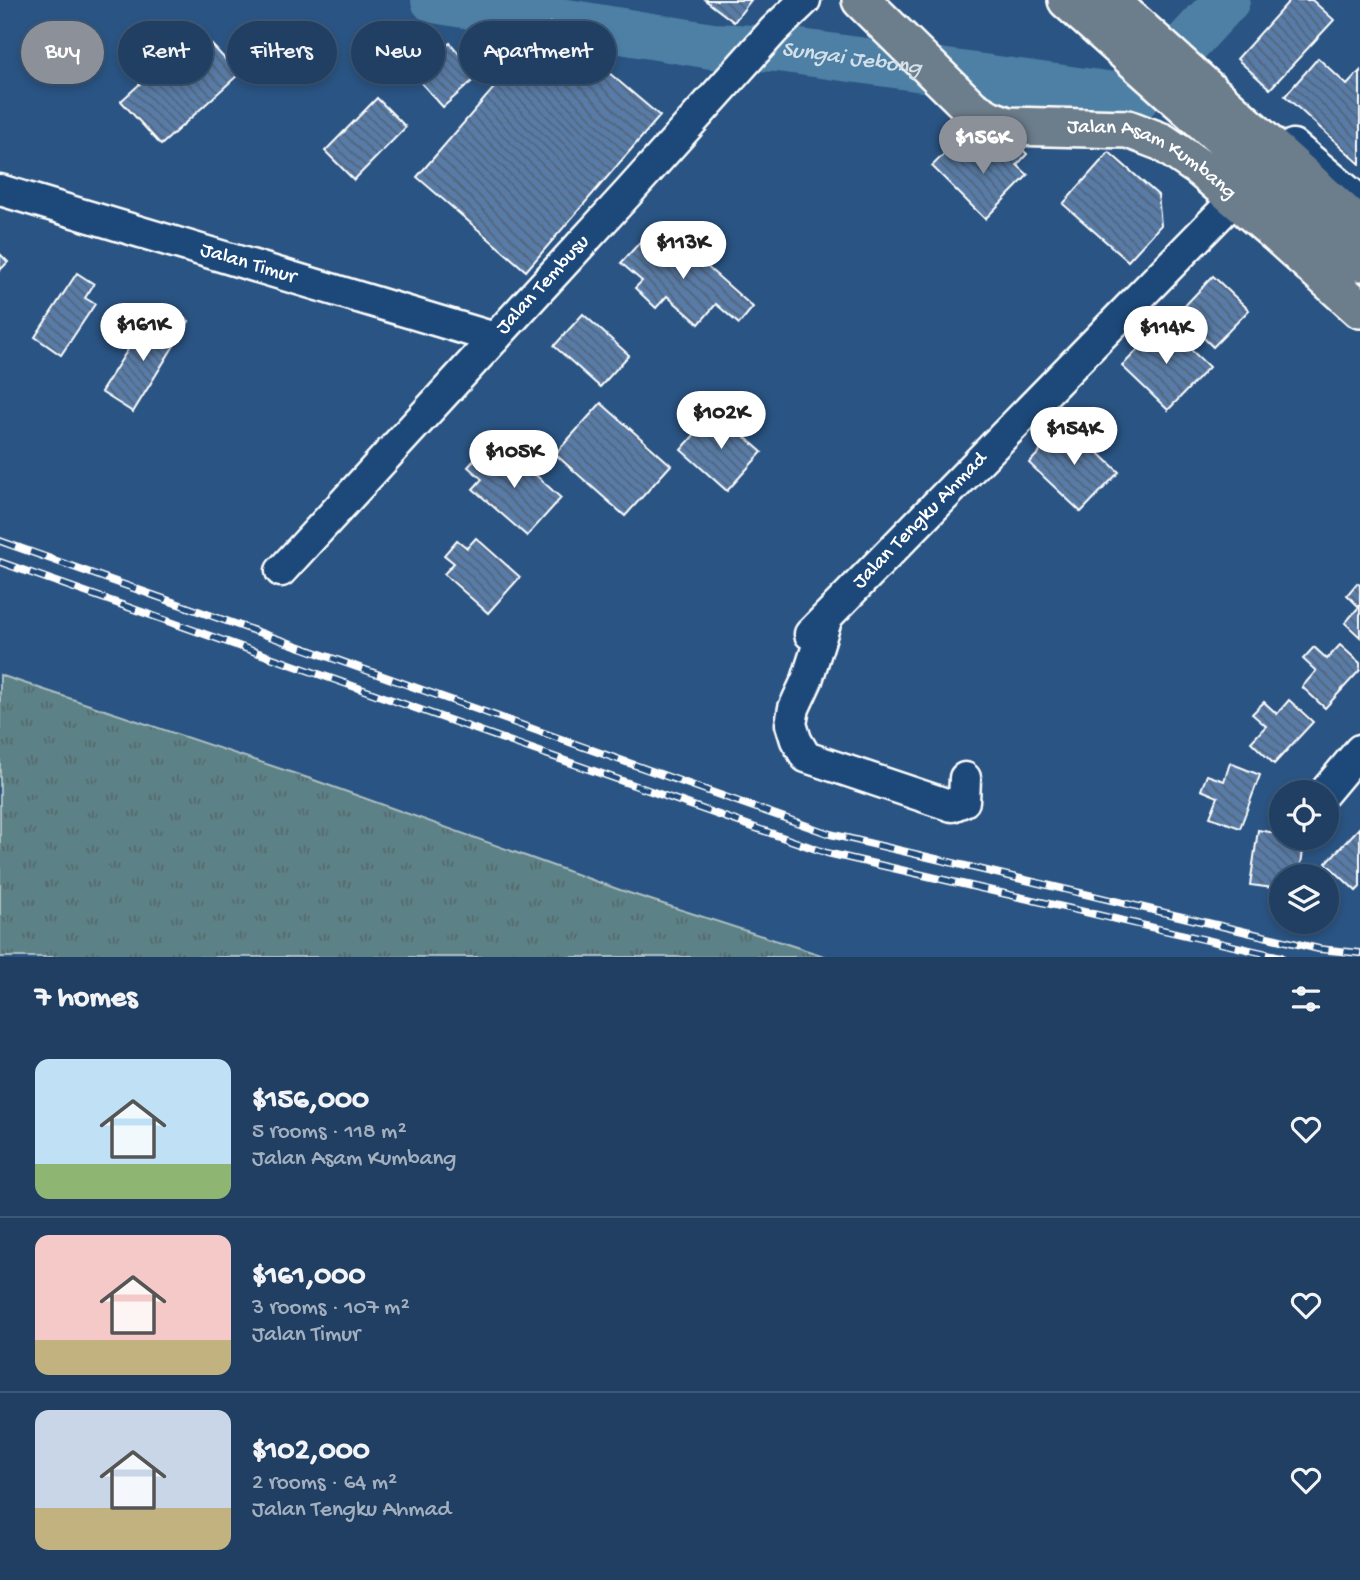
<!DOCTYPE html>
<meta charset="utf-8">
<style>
:root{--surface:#203f62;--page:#284668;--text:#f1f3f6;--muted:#a2afbe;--line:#3d5877;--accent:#8c9099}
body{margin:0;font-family:"Gochi Hand",sans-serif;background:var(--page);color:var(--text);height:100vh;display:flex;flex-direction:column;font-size:26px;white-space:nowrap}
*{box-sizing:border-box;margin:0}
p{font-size:23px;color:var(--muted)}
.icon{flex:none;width:38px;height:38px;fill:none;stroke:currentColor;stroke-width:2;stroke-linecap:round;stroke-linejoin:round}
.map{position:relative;height:957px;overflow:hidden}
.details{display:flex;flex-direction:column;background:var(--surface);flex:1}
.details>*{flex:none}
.guide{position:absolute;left:21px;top:21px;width:700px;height:63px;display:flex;gap:14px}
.buttons{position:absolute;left:1269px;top:780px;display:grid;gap:14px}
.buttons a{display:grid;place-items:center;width:70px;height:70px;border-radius:50%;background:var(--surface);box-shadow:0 4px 10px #0003,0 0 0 2px var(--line);font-size:35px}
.price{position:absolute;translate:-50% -60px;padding:0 16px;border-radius:24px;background:#fff;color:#222;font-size:23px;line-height:46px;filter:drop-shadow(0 2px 4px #0008)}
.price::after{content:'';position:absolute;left:50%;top:42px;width:21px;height:16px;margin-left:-10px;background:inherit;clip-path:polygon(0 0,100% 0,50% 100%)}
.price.selected{background:var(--accent);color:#fff}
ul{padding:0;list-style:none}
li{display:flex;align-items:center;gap:21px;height:175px;padding:0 35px}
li+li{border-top:2px solid var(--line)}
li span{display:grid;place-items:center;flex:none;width:196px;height:140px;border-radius:14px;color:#555}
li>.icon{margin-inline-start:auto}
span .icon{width:84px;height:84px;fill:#fffc;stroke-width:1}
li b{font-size:30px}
h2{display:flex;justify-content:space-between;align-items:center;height:84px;padding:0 35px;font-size:30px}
.chip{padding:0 24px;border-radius:32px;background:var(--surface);box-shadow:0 4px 10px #0003,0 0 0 2px var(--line);font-size:24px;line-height:63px}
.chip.selected{background:var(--accent);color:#fff}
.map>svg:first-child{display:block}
.grass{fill:url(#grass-tufts);stroke:#aec0c2;stroke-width:2}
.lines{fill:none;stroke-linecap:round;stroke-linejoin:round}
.river{stroke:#4e80a4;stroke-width:46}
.building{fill:url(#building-back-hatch);stroke:#fff;stroke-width:2}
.minor-casing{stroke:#fff;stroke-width:35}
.major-casing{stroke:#fff;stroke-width:42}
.minor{stroke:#1f4a7a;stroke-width:30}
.major{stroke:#6c7d8b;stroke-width:37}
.rail-casing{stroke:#fff;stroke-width:8}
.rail{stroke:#1f4a7a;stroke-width:5;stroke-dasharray:16;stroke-linecap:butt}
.labels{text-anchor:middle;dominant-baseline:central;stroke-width:6;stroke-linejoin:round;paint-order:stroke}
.street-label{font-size:21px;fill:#fff;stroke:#1f4a7a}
.water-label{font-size:23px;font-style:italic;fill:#d3dfe8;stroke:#1f4a7a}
</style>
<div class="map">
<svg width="1360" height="957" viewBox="0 0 1360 957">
<defs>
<pattern id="grass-tufts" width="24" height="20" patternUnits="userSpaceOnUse" patternTransform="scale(1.75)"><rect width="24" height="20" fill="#5c8186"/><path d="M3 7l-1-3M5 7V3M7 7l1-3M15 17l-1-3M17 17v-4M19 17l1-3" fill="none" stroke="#55696c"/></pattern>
<pattern id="building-back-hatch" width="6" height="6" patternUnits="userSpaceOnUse" patternTransform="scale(1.75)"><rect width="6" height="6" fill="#587ba7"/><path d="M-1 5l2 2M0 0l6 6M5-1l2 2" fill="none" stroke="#52647a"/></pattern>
</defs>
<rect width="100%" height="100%" fill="#2a5483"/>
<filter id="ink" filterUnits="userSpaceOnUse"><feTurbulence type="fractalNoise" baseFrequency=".0143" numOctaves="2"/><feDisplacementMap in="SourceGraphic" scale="14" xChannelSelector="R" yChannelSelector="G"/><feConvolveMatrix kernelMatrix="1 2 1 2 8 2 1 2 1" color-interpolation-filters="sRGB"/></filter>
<g filter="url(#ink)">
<!-- grass -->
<path class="grass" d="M0 675 311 779 623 891 827 957H0Z"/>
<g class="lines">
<!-- river -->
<path class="river" id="s1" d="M434 0 712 46 778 49 1136 98 1227 0"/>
</g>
<!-- building -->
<g class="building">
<path d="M705 0H751L734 22Z"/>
<path d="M1290 0H1312L1334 20 1270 89 1237 59Z"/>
<path d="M550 23 660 116 526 271 417 177Z"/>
<path d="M450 43 478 76 443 107 414 75Z"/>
<path d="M211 44 239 74 161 145 121 101 164 62 176 76Z"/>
<path d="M1318 58 1347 85 1360 71V164L1285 96Z"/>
<path d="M377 98 406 127 354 180 325 151Z"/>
<path d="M957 141 982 166 1000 148 1004 152 1015 142 1027 154 1017 165 1028 175 985 219 932 166Z"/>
<path d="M1109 152 1158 195 1161 225 1128 261 1063 204Z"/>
<path d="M671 235 753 307 739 324 716 304 699 324 667 296 656 308 635 288 642 281 621 263 642 240 656 253Z"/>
<path d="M0 254 8 262 0 270Z"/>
<path d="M77 273 94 284 85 298 95 304 61 355 35 337Z"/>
<path d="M1213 276 1249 310 1213 347 1178 313Z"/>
<path d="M171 310 189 321 133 412 101 392 139 332 153 340Z"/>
<path d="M583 314 629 355 600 387 554 346Z"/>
<path d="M1163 323 1209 367 1168 410 1122 366Z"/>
<path d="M601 403 671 465 625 516 555 454Z"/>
<path d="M715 411 762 452 727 491 681 450Z"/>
<path d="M1067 423 1119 472 1081 512 1029 463Z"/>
<path d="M508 450 561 498 527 536 473 489 482 479 468 467 482 451 496 463Z"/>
<path d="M476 538 520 577 488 613 444 574 454 563 444 555 457 540 467 548Z"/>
<path d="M1357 583 1360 585V637L1345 623 1359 607 1347 595Z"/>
<path d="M1340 645 1360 663V670L1325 708 1302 687 1316 671 1303 659 1314 647 1327 659Z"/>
<path d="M1289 700 1313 722 1274 764 1251 742 1266 726 1252 714 1264 702 1277 714Z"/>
<path d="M1230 763 1260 775 1240 828 1210 817 1218 797 1201 790 1207 775 1224 781Z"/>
<path d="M1360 827V887L1356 891 1326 863Z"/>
<path d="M1258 830 1281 834V838H1305L1299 877H1281V889L1250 885Z"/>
</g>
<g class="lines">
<defs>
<g id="minor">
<path d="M1293 145 1360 201"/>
<path id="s2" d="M0 190 495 338"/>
<path id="s3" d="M281 571 628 193 774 30 805 0"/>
<path d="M827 617 807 680 794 708 791 724 796 740 806 757 952 806 964 801 965 778"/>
<path id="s4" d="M810 634 1235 199"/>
<path d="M1324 793 1360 750"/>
</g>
<g id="major">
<path id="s5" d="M861 0 972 109 989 119 1008 126 1128 129 1162 142 1200 168 1277 234 1360 309"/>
<path d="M1067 0 1360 262"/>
<path d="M1109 0 1360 227"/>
</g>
</defs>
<!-- minor casing -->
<use href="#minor" class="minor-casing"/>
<!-- major casing -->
<use href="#major" class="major-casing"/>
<!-- minor -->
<use href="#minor" class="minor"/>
<!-- major -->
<use href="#major" class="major"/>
<defs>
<g id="rail">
<path d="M0 541 830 834 1319 949 1360 953"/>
<path d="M0 562 827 853 1281 957"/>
</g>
</defs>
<!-- rail casing -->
<use href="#rail" class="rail-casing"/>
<!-- rail -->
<use href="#rail" class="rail"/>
</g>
</g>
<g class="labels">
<!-- street labels -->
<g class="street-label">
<text stroke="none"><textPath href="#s5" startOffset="348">Jalan Asam Kumbang</textPath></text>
<text stroke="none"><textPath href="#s2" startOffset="259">Jalan Timur</textPath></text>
<text stroke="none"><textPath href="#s3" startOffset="388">Jalan Tembusu</textPath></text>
<text stroke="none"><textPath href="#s4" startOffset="158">Jalan Tengku Ahmad</textPath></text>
</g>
<!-- water labels -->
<g class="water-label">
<text stroke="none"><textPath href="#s1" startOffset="422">Sungai Jebong</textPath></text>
</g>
</g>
</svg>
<div class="buttons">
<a><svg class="icon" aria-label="locate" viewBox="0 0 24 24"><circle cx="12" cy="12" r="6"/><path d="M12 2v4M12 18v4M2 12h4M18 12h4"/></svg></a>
<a><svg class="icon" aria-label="layers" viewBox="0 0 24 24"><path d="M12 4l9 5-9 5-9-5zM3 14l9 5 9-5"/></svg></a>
</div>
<b class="price selected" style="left:983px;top:176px">$156K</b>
<b class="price" style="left:683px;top:281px">$113K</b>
<b class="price" style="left:143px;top:363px">$161K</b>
<b class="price" style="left:1166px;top:366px">$114K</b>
<b class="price" style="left:721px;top:451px">$102K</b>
<b class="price" style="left:1074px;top:467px">$154K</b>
<b class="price" style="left:514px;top:490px">$105K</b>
<div class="guide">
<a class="chip selected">Buy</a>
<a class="chip">Rent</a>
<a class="chip">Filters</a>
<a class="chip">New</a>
<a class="chip">Apartment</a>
</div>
</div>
<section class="details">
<h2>7 homes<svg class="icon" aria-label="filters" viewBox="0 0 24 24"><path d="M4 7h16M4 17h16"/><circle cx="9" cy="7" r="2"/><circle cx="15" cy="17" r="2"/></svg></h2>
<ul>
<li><span style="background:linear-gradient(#bfe0f5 75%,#8fb573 0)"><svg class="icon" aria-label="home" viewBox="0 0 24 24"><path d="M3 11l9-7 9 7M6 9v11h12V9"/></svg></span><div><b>$156,000</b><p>5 rooms · 118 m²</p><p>Jalan Asam Kumbang</p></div><svg class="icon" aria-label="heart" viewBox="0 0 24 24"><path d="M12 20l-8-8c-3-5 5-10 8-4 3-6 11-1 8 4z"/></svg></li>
<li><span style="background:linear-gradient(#f6c9c9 75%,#c2b280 0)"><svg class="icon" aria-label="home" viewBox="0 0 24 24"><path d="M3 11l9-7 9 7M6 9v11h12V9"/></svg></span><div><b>$161,000</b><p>3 rooms · 107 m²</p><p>Jalan Timur</p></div><svg class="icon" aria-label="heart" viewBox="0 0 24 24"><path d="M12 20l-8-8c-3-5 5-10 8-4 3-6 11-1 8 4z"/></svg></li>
<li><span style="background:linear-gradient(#c9d6e8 70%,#c2b280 0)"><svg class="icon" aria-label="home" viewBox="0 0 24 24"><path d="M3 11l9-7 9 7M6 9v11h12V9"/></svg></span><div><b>$102,000</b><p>2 rooms · 64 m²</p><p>Jalan Tengku Ahmad</p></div><svg class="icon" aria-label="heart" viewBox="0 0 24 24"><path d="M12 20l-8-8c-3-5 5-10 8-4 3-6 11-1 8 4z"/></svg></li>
</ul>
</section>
